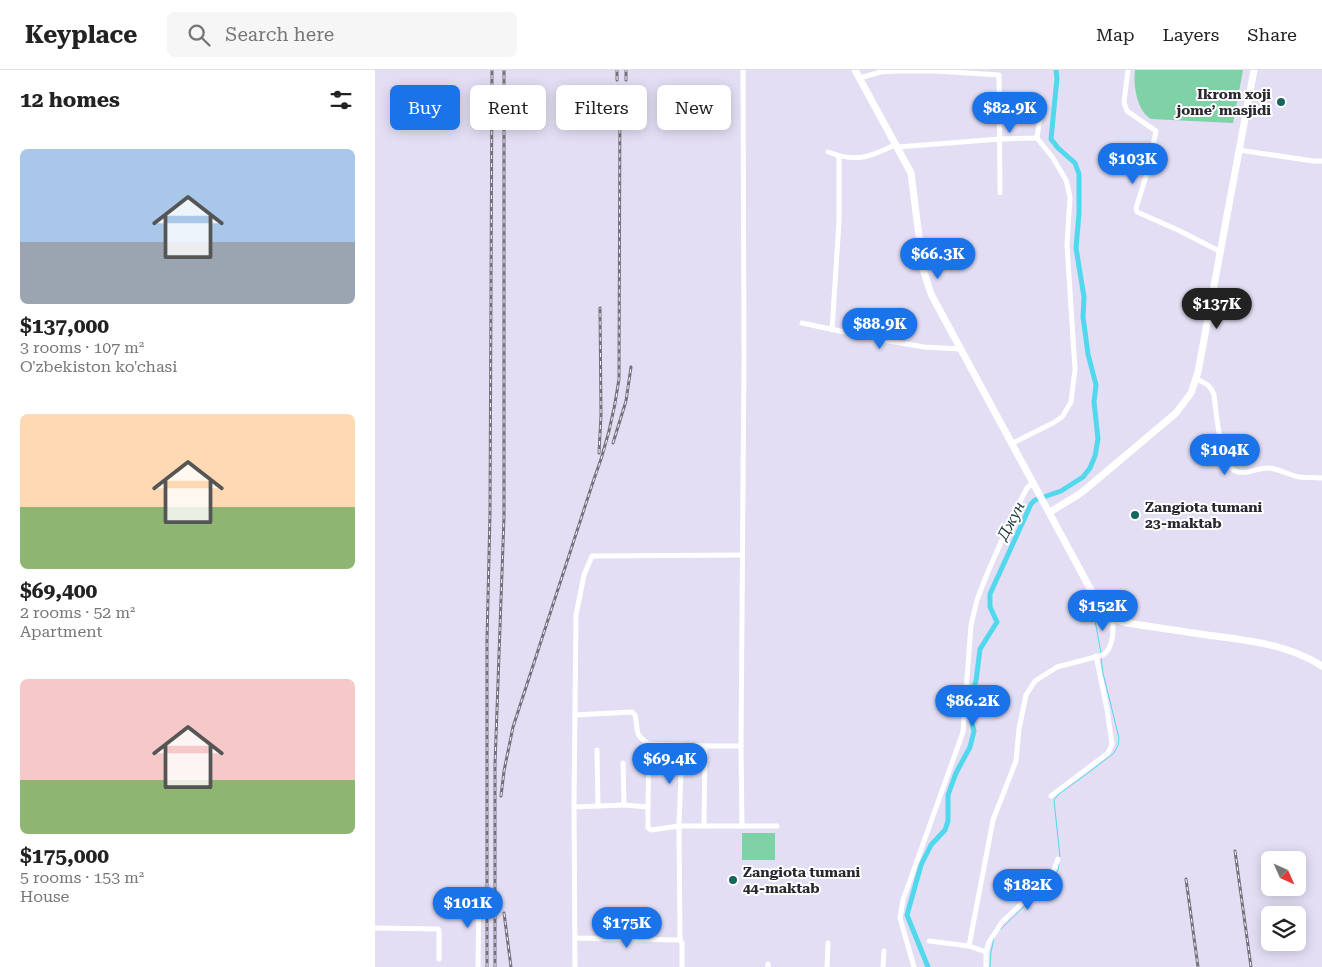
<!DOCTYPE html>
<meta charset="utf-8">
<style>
:root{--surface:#fff;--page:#f6f6f6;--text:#222;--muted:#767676;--line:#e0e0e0;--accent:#1a73e8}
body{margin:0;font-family:"Roboto Serif",serif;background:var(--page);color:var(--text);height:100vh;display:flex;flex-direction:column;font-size:19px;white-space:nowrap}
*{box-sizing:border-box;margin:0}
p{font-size:16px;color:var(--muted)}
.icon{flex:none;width:28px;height:28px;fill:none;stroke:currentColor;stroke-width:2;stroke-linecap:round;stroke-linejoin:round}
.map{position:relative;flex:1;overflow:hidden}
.details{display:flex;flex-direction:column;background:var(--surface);width:375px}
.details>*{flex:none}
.banner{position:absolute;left:15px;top:15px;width:475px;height:45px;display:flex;gap:10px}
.needle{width:32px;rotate:135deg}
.controls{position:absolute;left:886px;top:781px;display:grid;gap:10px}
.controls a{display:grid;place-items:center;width:45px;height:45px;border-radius:8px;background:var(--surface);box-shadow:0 2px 12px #0003;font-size:25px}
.price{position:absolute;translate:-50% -42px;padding:0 11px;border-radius:18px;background:var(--accent);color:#fff;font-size:16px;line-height:32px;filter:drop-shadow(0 1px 2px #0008)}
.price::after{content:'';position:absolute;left:50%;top:30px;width:15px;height:11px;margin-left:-8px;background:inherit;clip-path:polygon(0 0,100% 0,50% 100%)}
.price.selected{background:#222;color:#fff}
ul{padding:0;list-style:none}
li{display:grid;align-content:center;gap:10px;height:265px;padding:0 20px}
li span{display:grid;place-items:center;height:155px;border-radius:8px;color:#555}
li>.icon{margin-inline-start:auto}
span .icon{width:90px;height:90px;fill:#fffc;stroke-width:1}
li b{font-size:21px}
h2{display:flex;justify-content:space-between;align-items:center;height:60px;padding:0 20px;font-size:21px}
.tag{padding:0 18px;border-radius:8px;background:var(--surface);box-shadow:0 2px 12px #0003;font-size:18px;line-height:45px}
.tag.selected{background:var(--accent);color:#fff}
header{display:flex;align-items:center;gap:30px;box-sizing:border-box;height:70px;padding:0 25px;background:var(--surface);border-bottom:1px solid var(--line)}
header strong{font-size:24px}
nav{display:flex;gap:28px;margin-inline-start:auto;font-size:18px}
.search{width:350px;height:45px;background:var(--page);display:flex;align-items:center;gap:12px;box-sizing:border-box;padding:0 18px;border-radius:8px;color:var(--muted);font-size:19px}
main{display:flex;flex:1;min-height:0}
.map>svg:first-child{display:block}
.green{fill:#7fd1a6}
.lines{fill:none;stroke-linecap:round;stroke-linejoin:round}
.stream{stroke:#51d8ec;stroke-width:1}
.canal{stroke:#51d8ec;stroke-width:5}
.minor{stroke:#fff;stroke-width:5}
.major{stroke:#fff;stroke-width:7}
.rail-casing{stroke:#74717e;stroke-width:3}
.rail{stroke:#fff;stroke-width:1;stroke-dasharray:4;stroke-linecap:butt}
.poi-dot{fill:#176561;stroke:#fff;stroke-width:2}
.labels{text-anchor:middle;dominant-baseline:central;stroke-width:4;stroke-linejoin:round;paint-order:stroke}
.poi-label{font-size:14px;font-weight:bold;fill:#29272f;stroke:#fff;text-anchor:start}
.water-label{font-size:15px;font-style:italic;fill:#20373a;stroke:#fff}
</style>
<header>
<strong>Keyplace</strong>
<div class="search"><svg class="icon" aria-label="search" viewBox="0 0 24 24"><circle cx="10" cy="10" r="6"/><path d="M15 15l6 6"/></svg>Search here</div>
<nav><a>Map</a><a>Layers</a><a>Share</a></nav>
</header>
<main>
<section class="details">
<h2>12 homes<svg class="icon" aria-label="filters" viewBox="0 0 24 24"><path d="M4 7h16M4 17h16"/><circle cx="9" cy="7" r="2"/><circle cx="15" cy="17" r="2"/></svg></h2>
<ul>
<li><span style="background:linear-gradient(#a9c7e8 60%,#9aa5b1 0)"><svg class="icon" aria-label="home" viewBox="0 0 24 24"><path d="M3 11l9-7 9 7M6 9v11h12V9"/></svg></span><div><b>$137,000</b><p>3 rooms · 107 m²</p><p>O'zbekiston ko'chasi</p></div></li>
<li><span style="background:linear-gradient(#ffd9b3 60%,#8fb573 0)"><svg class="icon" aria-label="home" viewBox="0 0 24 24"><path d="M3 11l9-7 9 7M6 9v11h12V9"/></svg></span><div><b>$69,400</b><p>2 rooms · 52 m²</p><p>Apartment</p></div></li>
<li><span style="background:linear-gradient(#f6c9c9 65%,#8fb573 0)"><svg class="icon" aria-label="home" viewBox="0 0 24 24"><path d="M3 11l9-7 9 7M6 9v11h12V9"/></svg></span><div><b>$175,000</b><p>5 rooms · 153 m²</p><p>House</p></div></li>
</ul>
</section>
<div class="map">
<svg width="947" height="897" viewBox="0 0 947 897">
<rect width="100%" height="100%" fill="#e3def4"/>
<!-- green -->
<g class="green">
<path d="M760 0H868L858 53 776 49C762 41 758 16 760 0Z"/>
<rect x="367" y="763" width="33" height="27"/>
</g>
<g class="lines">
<!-- stream -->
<g class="stream">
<path d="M718 540 726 583"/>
<path d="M685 787 679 730 684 724 713 703 739 683 743 675 744 668 728 603 726 587"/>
<path d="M626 859 678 808 683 800 684 794"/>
<path d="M615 897 616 882 619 868"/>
</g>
<!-- canal -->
<path class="canal" d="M553 897 532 845 546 795 556 775 570 760 573 751V725L581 703 595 677 599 661 596 649V626L601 611 605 579 622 552 615 537V524L656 434 660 430 686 421 708 407 715 398 720 386 723 369 719 332 721 315 713 284 708 247 709 227 701 178 704 143V104L700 93 683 78 676 69 682 8 681 0"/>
<!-- minor -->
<g class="minor">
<path d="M753 0 749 32 752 41 781 61 773 100 761 138 762 142 803 160 846 182"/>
<path d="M485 8 505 2 521 1H561L624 5 625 123"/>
<path d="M523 77 625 69 662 68"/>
<path d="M864 80 938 91H947"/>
<path d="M453 82C482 93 495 87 522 74"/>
<path d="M427 253 508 270 549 277 586 279"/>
<path d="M457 260 464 152V86"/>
<path d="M821 309C830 313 836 315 839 325 841 341 845 393 860 401 872 406 883 397 894 398 904 399 914 405 924 407 932 408 939 407 947 408"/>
<path d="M638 373 678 353 687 347 696 332 700 299 692 175 695 127 691 110 678 88 662 68 665 47"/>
<path d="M200 645 257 642 260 645C264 661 258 664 274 674L273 737"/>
<path d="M274 674 330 676H366"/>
<path d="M307 675 304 756 305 870 307 873V897"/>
<path d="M222 680 223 736"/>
<path d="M248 693 249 735"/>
<path d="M676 726 733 683 737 674 732 639 721 586"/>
<path d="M199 737 249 735 273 737V758L276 760 304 756H402"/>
<path d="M329 756 330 676"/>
<path d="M367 756 366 676 369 288 368 0"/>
<path d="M0 858 63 859 64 860V889"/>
<path d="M200 868 305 870"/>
<path d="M554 871 594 876"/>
<path d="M611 882 594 876 618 750 641 691 644 659 651 625 660 611 682 597 728 585C739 578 738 561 738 549"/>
<path d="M103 897 104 822"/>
<path d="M200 897 199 732 201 545 209 505 217 486 367 485"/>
<path d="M393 897V894"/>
<path d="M452 897 453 873"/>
<path d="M508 897 509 881"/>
<path d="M539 897 525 848 528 830 588 662 596 555 602 530 612 504 638 445 652 418 658 413"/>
<path d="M611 897V882L614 872 627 852 677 805 683 789"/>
</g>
<!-- major -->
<g class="major">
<path d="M480 0 536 103 548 199 556 224 724 535C734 548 737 549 752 553 779 557 805 561 832 565 871 570 913 574 947 596"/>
<path d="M675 442 703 425 712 418 801 343 816 323 823 302 879 0"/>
</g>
<defs>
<g id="rail">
<path d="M242 10V0"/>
<path d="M251 10V0"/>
<path d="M238 373 251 331 256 297"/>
<path d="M224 383 226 345 225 238"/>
<path d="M126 726 129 701 138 657 218 412C231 378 239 345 244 309L245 23"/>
<path d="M860 781 876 897"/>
<path d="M811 809 823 897"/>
<path d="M129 843 136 897"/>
<path d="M112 897V571L115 443 117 0"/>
<path d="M120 897V695L129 447V0"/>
</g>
</defs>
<!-- rail casing -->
<use href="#rail" class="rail-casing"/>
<!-- rail -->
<use href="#rail" class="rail"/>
</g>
<!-- markers -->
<g class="poi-dot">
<circle cx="906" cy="32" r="5"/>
<circle cx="760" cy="445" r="5"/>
<circle cx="358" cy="810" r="5"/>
</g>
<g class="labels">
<!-- poi labels -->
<g class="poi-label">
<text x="896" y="24" text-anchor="end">Ikrom xoji<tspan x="896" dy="16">jome’ masjidi</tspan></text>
<text x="770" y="437">Zangiota tumani<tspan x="770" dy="16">23-maktab</tspan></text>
<text x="368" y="802">Zangiota tumani<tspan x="368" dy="16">44-maktab</tspan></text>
</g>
<!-- water labels -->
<g class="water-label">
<text transform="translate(636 451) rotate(-62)">Джун</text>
</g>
</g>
</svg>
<div class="controls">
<a><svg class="needle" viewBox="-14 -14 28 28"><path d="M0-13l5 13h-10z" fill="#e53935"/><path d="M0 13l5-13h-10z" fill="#767676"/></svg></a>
<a><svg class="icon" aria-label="layers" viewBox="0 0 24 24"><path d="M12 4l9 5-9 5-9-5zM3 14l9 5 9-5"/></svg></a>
</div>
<b class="price" style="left:635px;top:64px">$82.9K</b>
<b class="price" style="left:758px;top:115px">$103K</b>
<b class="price" style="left:563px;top:210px">$66.3K</b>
<b class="price selected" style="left:842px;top:260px">$137K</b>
<b class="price" style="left:505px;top:280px">$88.9K</b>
<b class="price" style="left:850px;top:406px">$104K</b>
<b class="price" style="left:728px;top:562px">$152K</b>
<b class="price" style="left:598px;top:657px">$86.2K</b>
<b class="price" style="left:295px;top:715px">$69.4K</b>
<b class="price" style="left:653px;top:841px">$182K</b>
<b class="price" style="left:93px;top:859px">$101K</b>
<b class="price" style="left:252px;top:879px">$175K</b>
<div class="banner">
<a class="tag selected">Buy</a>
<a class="tag">Rent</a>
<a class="tag">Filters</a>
<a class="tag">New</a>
</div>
</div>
</main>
